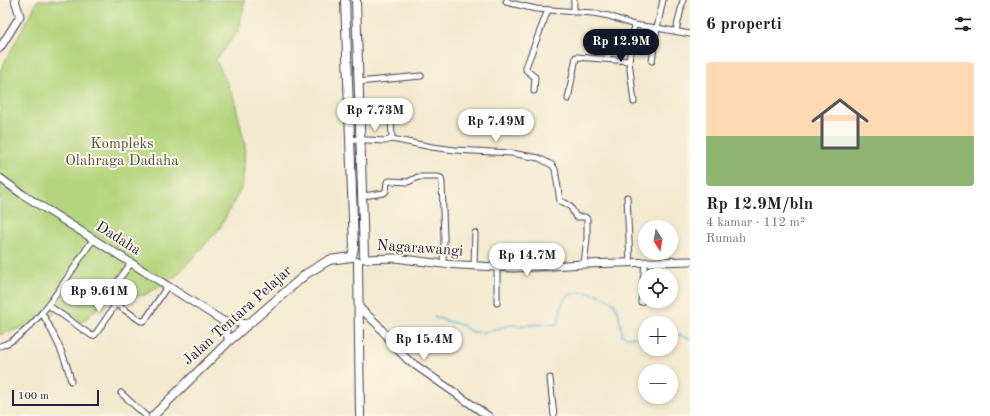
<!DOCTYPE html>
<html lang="id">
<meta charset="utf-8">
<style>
:root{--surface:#fff;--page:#f6f6f6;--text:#222;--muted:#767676;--accent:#111827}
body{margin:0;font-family:"Old Standard TT",serif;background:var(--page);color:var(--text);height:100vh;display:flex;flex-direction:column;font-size:15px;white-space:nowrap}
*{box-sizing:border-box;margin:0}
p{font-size:13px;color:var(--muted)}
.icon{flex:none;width:22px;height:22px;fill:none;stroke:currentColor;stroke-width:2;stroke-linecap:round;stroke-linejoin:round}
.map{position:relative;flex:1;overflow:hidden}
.side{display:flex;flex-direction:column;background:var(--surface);width:300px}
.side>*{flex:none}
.needle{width:26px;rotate:169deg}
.tools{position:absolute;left:638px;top:220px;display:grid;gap:8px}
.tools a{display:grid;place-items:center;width:40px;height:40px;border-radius:50%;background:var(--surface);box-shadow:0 2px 6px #0003;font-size:20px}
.scale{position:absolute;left:12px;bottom:10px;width:87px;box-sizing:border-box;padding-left:4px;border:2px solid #22223b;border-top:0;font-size:11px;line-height:14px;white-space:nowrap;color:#22223b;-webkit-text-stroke:3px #fcf5e5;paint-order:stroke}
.price{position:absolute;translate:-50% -34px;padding:0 9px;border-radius:14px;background:#fff;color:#222;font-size:13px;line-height:26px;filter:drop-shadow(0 1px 2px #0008)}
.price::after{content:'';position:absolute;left:50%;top:24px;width:12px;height:9px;margin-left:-6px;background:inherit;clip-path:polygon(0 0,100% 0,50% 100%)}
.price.active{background:var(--accent);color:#fff}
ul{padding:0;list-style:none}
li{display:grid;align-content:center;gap:8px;height:212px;padding:0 16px}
li span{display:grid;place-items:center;height:124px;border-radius:4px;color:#555}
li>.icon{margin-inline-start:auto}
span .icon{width:72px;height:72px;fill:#fffc;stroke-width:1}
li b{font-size:17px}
h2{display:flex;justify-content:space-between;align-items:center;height:48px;padding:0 16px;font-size:17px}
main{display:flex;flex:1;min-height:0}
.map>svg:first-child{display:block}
.green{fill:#b2d47c;stroke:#6a7b5c}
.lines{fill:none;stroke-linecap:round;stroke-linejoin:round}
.stream{stroke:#5fb9dd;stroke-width:1.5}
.street-casing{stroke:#414051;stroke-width:7}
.secondary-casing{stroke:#414051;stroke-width:9}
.primary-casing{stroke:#414051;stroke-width:10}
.street{stroke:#fff;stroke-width:5}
.secondary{stroke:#fff;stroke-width:7}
.primary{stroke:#fff;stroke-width:8}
.labels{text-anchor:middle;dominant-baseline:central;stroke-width:4;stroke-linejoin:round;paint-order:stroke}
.park-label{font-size:15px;fill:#4d574e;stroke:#fcf5e5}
.street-label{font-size:15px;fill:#22223b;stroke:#fcf5e5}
</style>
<main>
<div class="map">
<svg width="690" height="416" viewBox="0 0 690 416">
<rect width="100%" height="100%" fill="#fcf5e5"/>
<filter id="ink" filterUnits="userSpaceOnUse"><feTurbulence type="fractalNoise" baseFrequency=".025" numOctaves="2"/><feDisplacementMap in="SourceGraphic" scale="8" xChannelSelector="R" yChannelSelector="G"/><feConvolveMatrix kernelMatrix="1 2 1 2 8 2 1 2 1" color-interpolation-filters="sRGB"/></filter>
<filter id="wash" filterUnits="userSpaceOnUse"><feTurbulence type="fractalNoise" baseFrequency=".012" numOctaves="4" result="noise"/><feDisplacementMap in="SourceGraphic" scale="16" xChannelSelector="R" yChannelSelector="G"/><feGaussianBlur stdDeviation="0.9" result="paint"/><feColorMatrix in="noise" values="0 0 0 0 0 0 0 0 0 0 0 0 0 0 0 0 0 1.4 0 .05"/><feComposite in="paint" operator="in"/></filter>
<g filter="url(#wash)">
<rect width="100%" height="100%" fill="#f2e9ce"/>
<!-- green -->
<path class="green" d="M38 0H245L239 30 216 60 234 98 245 145 243 185 219 229 176 276 145 295 105 301 82 322 58 311 32 324 0 335V71Z"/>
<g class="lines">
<!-- stream -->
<g class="stream">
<path d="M434 317 464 326C474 340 498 327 511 325 515 325 520 326 524 325 535 325 546 323 558 325 559 318 560 305 565 299 575 287 607 293 615 305 620 313 621 326 622 335 629 340 638 336 645 335"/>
<path d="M671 332 690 339"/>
</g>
</g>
</g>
<g filter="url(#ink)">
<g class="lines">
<defs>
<g id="street">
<path d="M507 0 506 2 536 9 593 13 609 16 634 25 657 28 690 34"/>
<path d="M574 12V0"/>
<path d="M634 25 629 61 634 102"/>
<path d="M676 31 683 0"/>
<path d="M652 61 657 28 663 0"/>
<path d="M358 82 421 76"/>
<path d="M534 91 535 77 526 70V67L548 10"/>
<path d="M568 99 576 57 629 61"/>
<path d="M391 116 392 139"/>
<path d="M350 139 385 141 392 139 432 147 455 150 511 153 539 158 552 165 555 169 560 201C573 206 569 205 576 217H585L587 219V239L584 264"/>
<path d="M363 196 384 193 386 191 387 182 390 181 408 182 418 177H438L441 178 442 183 444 238 443 264"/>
<path d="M627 197 630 263"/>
<path d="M131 263 110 292 108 296 116 304 141 321H144L146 319 168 285"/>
<path d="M474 266 475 233"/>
<path d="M497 267V303"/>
<path d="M641 302 645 263"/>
<path d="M48 305 92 336 95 335 116 304"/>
<path d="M42 313C54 334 66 357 71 381"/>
<path d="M0 346C36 336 71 269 93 240"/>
<path d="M550 378 554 416"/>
<path d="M121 393 146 416"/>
</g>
<g id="secondary">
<path d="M0 48 20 16 15 0"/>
<path d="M0 178 22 194 223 321 248 324"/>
<path d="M364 259 395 258 443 264 514 268 584 264 690 261"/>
<path d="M360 308 377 324 399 351 408 360 488 416"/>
<path d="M223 321 229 341"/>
</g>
<g id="primary">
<path d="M345 0 354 247 352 257"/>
<path d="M356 0 364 255"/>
<path d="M358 262 360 416"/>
<path d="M153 416 229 341 306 274 329 260 352 257"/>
</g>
</defs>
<!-- street casing -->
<use href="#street" class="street-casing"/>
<!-- secondary casing -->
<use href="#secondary" class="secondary-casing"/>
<!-- primary casing -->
<use href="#primary" class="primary-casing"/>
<!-- street -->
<use href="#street" class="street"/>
<!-- secondary -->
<use href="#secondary" class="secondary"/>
<!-- primary -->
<use href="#primary" class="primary"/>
</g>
</g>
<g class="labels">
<!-- park labels -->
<g class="park-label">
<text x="122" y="144">Kompleks<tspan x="122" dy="17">Olahraga Dadaha</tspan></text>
</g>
<!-- street labels -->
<g class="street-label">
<text transform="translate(118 239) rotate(32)">Dadaha</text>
<text transform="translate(420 249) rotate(4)">Nagarawangi</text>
<text transform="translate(238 316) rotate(-42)">Jalan Tentara Pelajar</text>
</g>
</g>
</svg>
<div class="tools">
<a><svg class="needle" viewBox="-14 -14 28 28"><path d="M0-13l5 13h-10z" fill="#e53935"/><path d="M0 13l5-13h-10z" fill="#767676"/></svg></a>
<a><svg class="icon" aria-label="locate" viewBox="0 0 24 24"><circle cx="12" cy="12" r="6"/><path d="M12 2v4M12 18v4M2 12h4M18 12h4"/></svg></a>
<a>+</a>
<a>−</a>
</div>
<div class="scale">100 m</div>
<b class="price active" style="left:621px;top:63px">Rp 12.9M</b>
<b class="price" style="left:375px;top:132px">Rp 7.73M</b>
<b class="price" style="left:496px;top:143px">Rp 7.49M</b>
<b class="price" style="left:527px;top:277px">Rp 14.7M</b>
<b class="price" style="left:99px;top:313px">Rp 9.61M</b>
<b class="price" style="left:424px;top:361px">Rp 15.4M</b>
</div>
<section class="side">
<h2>6 properti<svg class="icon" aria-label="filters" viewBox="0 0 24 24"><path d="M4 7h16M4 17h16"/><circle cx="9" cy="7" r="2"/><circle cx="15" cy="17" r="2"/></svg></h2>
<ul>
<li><span style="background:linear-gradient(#ffd9b3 60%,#8fb573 0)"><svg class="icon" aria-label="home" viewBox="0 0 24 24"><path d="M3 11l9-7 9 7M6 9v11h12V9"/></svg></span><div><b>Rp 12.9M/bln</b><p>4 kamar · 112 m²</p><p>Rumah</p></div></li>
</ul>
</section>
</main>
